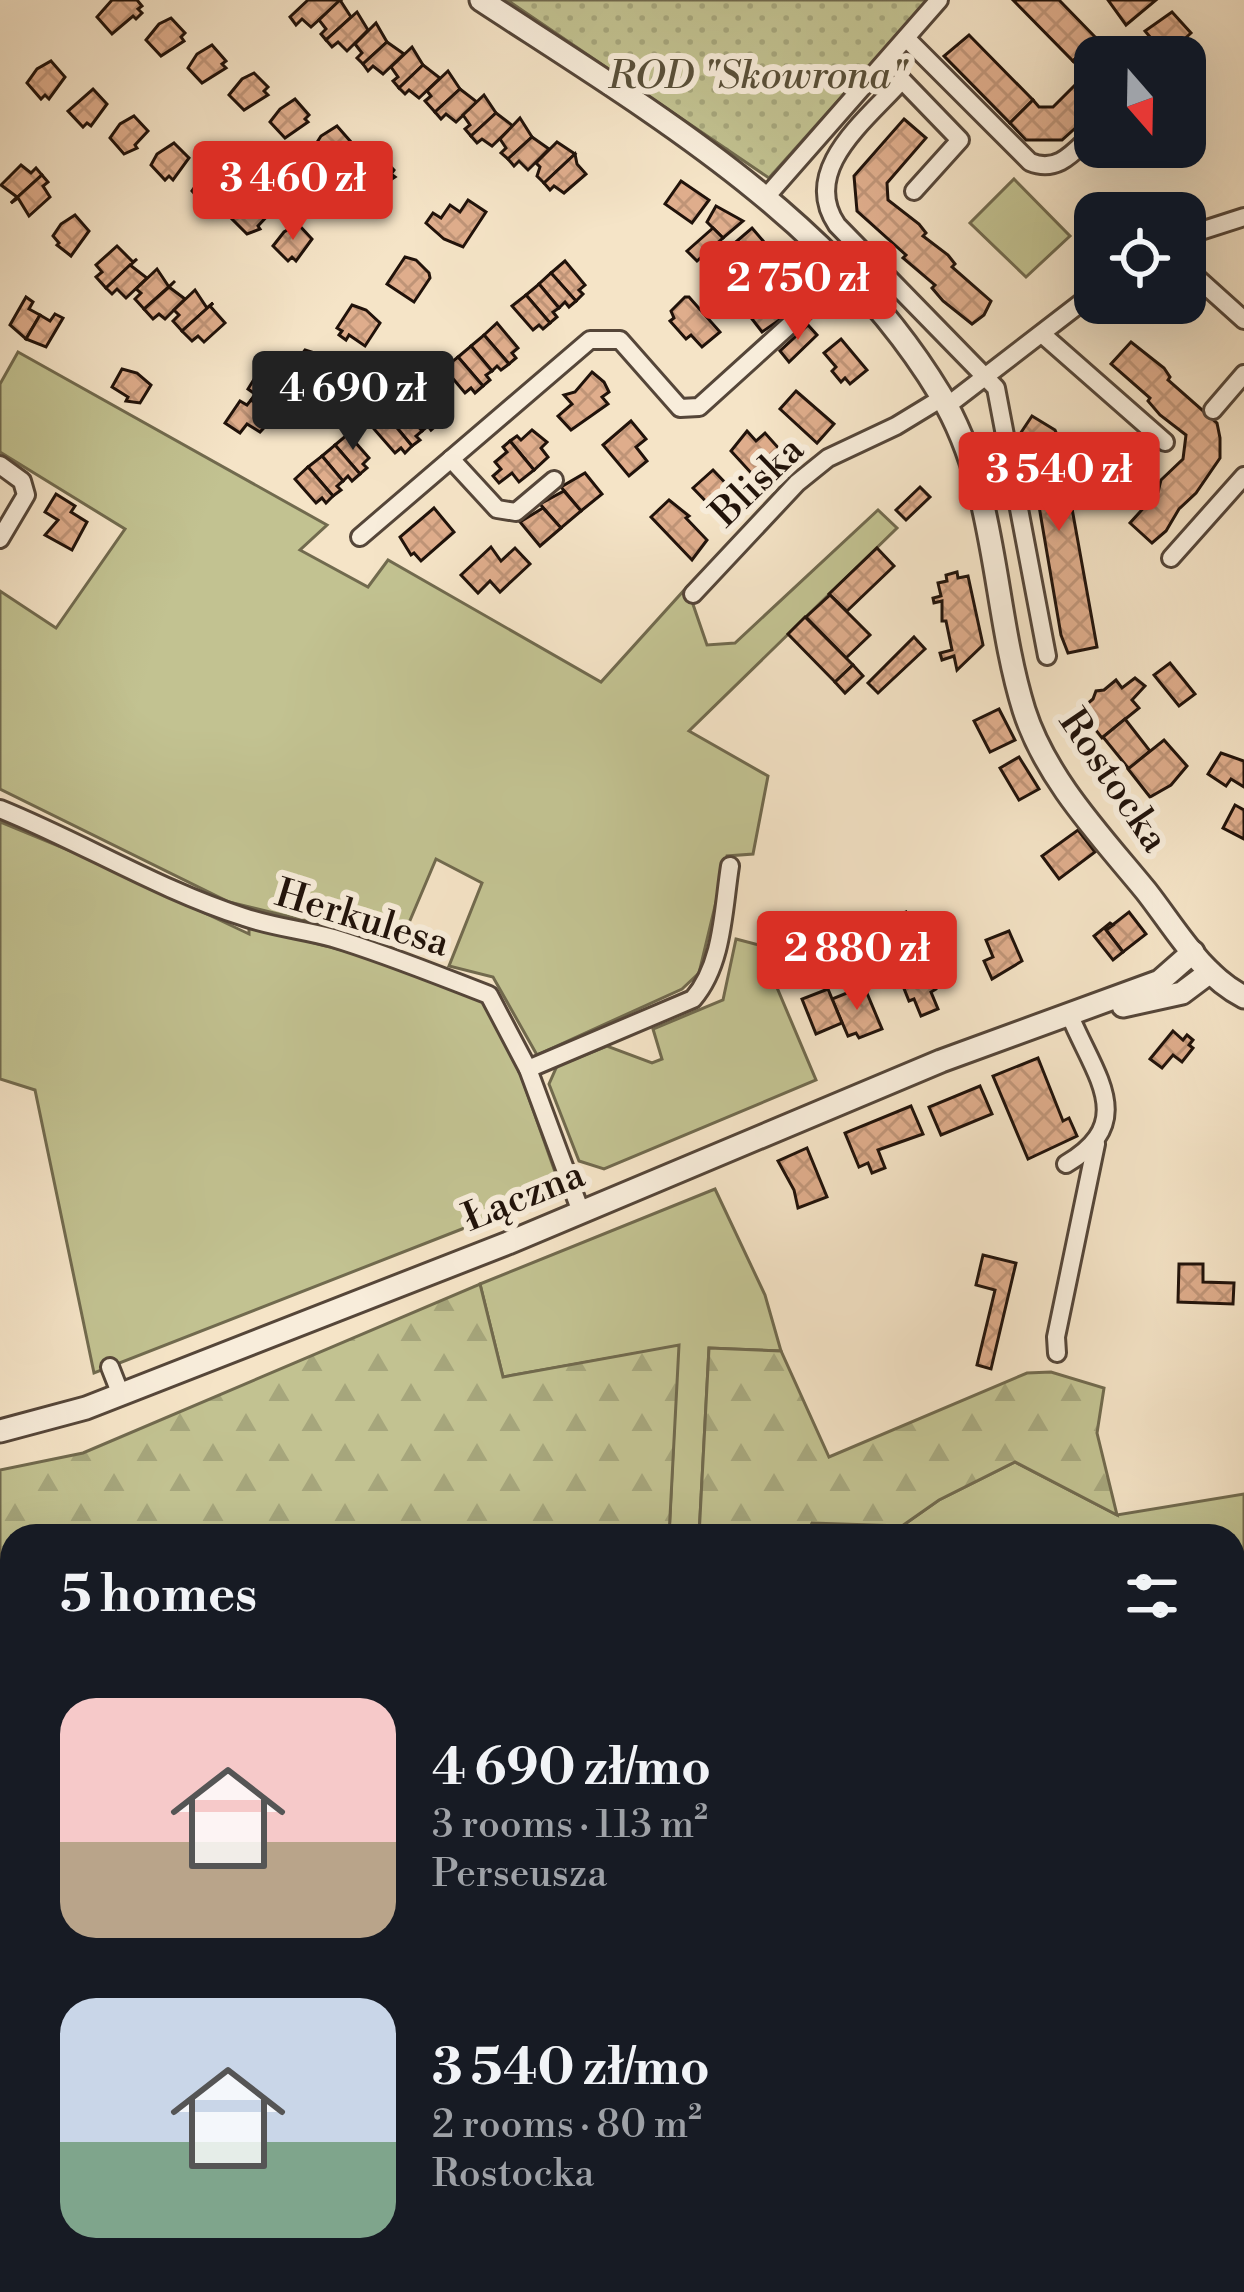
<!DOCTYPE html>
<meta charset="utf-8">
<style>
:root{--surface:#171b24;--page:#242831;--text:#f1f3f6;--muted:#9ea1a6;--accent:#d93025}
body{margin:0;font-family:"Libre Bodoni",serif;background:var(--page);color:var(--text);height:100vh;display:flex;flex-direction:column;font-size:45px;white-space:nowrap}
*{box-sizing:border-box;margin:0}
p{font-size:39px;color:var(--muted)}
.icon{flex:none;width:66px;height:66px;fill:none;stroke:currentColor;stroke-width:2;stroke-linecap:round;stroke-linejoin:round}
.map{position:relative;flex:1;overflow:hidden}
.panel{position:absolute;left:0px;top:1524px;width:1245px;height:768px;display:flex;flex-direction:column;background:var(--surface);border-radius:36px 36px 0 0;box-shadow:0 12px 48px #0002}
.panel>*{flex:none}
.needle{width:78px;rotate:160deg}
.tools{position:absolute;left:1074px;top:36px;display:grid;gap:24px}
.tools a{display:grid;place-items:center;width:132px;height:132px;border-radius:24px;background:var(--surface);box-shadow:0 12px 48px #0002;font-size:60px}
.price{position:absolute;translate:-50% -102px;padding:0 27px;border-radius:12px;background:var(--accent);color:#fff;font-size:39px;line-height:78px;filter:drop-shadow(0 3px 6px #0008)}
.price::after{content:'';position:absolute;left:50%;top:72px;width:36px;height:27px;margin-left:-18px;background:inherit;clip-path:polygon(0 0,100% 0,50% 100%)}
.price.active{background:#222;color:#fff}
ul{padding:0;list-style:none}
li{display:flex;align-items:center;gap:36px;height:300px;padding:0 60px}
li span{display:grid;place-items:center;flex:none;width:336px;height:240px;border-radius:36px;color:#555}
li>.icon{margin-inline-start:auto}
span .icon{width:144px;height:144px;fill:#fffc;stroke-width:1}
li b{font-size:51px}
h2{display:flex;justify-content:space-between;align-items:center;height:144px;padding:0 60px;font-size:51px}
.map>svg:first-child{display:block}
.green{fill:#c2c291;stroke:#716a4e;stroke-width:3}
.forest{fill:url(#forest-firs);stroke:#716a4e;stroke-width:3}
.garden{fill:url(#garden-dots);stroke:#716a4e;stroke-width:3}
.building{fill:url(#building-cross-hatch);stroke:#20120a;stroke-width:3}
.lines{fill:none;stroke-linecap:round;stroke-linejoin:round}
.minor-casing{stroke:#554639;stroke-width:22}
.tertiary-casing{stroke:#554639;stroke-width:27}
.minor{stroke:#f8eddb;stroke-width:16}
.tertiary{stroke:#f8eddb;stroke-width:21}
.labels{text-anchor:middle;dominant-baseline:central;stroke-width:12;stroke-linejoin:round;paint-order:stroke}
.park-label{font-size:39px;font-style:italic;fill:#595039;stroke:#f8eddb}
.street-label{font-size:39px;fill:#20120a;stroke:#f8eddb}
</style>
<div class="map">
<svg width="1244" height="2292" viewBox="0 0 1244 2292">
<defs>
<pattern id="forest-firs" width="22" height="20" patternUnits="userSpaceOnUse" patternTransform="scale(3)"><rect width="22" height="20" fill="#c2c291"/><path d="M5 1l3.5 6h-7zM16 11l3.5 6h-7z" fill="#a6a67c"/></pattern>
<pattern id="garden-dots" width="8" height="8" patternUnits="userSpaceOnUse" patternTransform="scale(3)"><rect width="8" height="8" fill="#c2c291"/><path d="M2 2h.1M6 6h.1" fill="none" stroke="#a6a67c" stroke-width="1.8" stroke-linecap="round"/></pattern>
<pattern id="building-cross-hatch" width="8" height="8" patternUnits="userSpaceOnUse" patternTransform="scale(3)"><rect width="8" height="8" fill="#dfad8c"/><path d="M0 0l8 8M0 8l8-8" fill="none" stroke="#bf9477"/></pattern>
</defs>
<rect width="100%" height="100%" fill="#f5e4c7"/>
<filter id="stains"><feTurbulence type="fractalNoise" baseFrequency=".00167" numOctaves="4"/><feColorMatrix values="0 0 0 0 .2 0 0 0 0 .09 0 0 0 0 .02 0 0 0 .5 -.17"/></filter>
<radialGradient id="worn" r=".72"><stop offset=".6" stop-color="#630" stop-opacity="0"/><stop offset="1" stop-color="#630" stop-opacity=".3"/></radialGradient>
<!-- green -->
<g class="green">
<path d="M1014 179 1070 236 1026 277 970 223Z"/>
<path d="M18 352 327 525 300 550 368 587 388 560 601 682 687 587 707 645 735 643 878 510 897 528 689 731 768 776 753 854 727 856 699 973 682 989 537 1055 493 977 449 966 482 883 436 859 400 944 229 902 0 789V591L56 628 125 529 0 452V384Z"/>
<path d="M0 822 95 861 249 934V926L376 959 483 1000 513 1053 560 1186 485 1220 94 1373 35 1090 0 1079Z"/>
<path d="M736 939 759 945 816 1080 604 1169 579 1161 549 1084 557 1066 607 1046 652 1063 662 1059 653 1029 723 1000Z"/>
<path d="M715 1189 765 1295 781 1351 709 1348 699 1536H669L678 1346 503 1377 480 1284Z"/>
<path d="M1015 1462 1117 1515 1244 1494V1619L1233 1624V1536H806L812 1523 902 1526 939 1500Z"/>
<path d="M0 1966 12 1970V2280H199L170 2292H0Z"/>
<path d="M1233 2227 1244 2236V2292H1048L1061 2280H1233Z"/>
<path d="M432 2280H1007L1008 2285 1001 2292H456Z"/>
</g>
<!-- forest -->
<g class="forest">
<path d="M480 1284 503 1377 679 1345 669 1536H12V1969L0 1965V1470L83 1453Z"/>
<path d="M709 1348 781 1351 829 1457 1027 1373 1051 1372 1104 1388 1097 1433 1117 1515 1015 1462 939 1500 902 1526 812 1523 806 1536H699Z"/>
</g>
<!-- garden -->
<path class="garden" d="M507 0H928L769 178Z"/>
<!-- building -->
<g class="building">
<path d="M112 0H137L142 6 138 9 142 13 136 19 133 16 112 34 97 17Z"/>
<path d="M308 0H341L311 27 302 19 296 25 290 17Z"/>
<path d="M340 0 351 17 326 40 321 34 326 29 319 20Z"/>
<path d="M1013 0H1059L1096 38 1073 61Z"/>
<path d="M1108 0H1156L1126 25Z"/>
<path d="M357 12 368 30 347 51 338 42 332 47 326 40Z"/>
<path d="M1172 12 1191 33 1166 56 1145 31Z"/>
<path d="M171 18 185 33 181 37 184 41 161 56 146 40 159 24Z"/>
<path d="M376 23 387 42 363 64 357 58 362 53 355 44Z"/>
<path d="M969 35 1033 100 1010 123 944 56Z"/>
<path d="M1096 38 1112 57H1095V108L1092 113 1062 140H1026L1010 123 1033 100 1039 107H1053L1079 81 1080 68 1073 61Z"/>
<path d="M387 42 404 54 383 74 373 66 368 71 363 64Z"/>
<path d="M212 45 226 61 222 64 226 68 202 83 188 68 197 54Z"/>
<path d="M412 47 423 65 399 88 393 81 398 77 391 67Z"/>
<path d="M51 61 65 77 49 99 45 95 41 99 27 83 37 69Z"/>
<path d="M423 65 440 78 419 98 409 90 405 94 399 88Z"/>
<path d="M448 71 460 89 435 112 425 101 431 96 427 91Z"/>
<path d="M254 73 268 87 264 91 268 95 244 110 229 95 242 79Z"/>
<path d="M93 89 107 104 91 126 87 123 83 127 68 111Z"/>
<path d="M460 89 477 102 456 122 446 114 441 119 435 112Z"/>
<path d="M484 95 496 113 471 136 465 129 470 125 463 115Z"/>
<path d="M295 99 309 115 305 119 308 122 285 138 270 122 280 109Z"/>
<path d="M496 113 513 126 492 146 482 139 477 143 471 136Z"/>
<path d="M134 116 148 131 135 145 137 148 124 154 110 138 120 124Z"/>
<path d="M520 118 532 137 508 159 501 153 506 148 500 139Z"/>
<path d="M904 119 926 138 887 183 888 200 919 224 926 233 923 236 948 255 955 264 952 267 991 301 984 315 972 324 943 301 932 288 935 285 903 258 906 255 857 211 854 176Z"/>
<path d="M337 126 351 142 347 146 350 150 326 165 312 150 321 136Z"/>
<path d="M532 137 549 149 528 170 519 161 514 166 508 159Z"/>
<path d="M557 142 575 154 544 183 537 176 540 167 536 163Z"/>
<path d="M174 143 189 158 173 180 169 176 165 180 151 165 157 154Z"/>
<path d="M378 153 394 170 391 174 395 177 369 194 353 177 366 160Z"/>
<path d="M575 154 577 164 586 174 564 193 554 186 550 190 544 183Z"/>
<path d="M21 165 31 173 36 168 42 175 11 203 17 197 1 185Z"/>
<path d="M216 170 230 185 213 206 210 203 206 207 192 191 201 178Z"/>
<path d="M42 175 48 182 43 186 50 197 29 216 18 198 11 203Z"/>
<path d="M681 181 709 200 692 223 665 204Z"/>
<path d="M257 196 271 212 258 226 260 229 247 234 232 219 239 208Z"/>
<path d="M468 200 486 212 463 247 444 239 426 223 433 213 441 218 450 205 460 212Z"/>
<path d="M716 206 743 221 723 238 707 222Z"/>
<path d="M75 215 89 231 71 256 57 245 59 243 53 236 61 224Z"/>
<path d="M298 224 312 239 296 261 292 257 288 261 273 246 284 232Z"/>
<path d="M713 228 723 238 697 261 687 251Z"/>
<path d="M752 228 770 249 749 268 730 247Z"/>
<path d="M117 246 133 262 137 259 106 288 96 277 102 272 96 265Z"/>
<path d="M405 257 416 260 429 273 430 278 414 302 387 284Z"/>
<path d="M565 261 585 285 579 290 583 294 576 301 551 273Z"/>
<path d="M130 265 147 278 126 298 117 289 112 294 106 288Z"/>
<path d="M157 269 169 287 175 281 144 309 135 299 141 293 136 289Z"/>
<path d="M551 273 576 301 569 307 565 302 559 308 539 284Z"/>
<path d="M539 284 559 308 553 312 557 317 550 323 526 295Z"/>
<path d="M169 287 185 299 165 319 159 314 153 319 144 309Z"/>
<path d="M195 290 207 308 213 303 182 331 173 321 179 315 174 310Z"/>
<path d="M526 295 550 323 543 329 539 325 533 330 512 306Z"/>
<path d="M775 296 788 314 762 332 749 315Z"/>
<path d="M26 297 33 302 29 309 40 315 26 339 10 325Z"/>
<path d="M685 297H689L720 332 702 347 691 335 686 339 670 321 674 318 671 311Z"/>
<path d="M213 303 210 306 225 323 204 342 198 336 192 341 182 331Z"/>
<path d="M352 305 366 310 380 323 365 346 349 335 346 340 339 335 342 331 337 328Z"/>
<path d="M55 314 63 318 46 347 26 339 40 315 50 321Z"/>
<path d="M497 323 518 348 512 353 516 358 509 364 484 335Z"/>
<path d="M808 325 817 335 789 362 780 351Z"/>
<path d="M484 335 509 364 501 370 497 366 492 371 471 346Z"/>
<path d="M841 339 867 370 850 384 845 378 841 382 832 371 836 367 824 353Z"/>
<path d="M1131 342 1164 368 1170 377 1168 380 1217 423 1220 438V458L1196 493 1179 509 1166 531 1152 543 1130 523 1158 492 1161 480 1183 459 1186 435 1160 415 1148 401 1150 398 1111 364Z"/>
<path d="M471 346 492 371 486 375 490 380 483 386 458 357Z"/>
<path d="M305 350 318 354 332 368 321 385 295 374 297 370 293 367Z"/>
<path d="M458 357 483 386 475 393 471 388 465 393 444 368Z"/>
<path d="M122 369 137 373 151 385 140 403 126 401 128 397 112 387Z"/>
<path d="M592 372 604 382 609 392 602 397 608 404 571 430 558 416 572 404 564 395 575 392Z"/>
<path d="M256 376 284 394 275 416 251 400 255 394 248 389Z"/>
<path d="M427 384 448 408 442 413 446 418 438 424 414 395Z"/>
<path d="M796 391 834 424 817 443 780 409Z"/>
<path d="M414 395 438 424 431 430 428 426 422 431 401 406Z"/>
<path d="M251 400 275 416 260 432 247 424 240 433 225 423 240 401 247 405Z"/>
<path d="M401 406 422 431 416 436 420 440 412 446 388 417Z"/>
<path d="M1032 416 1055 430 1060 442 1097 647 1068 653 1061 635 1033 471 1029 465 1023 466 1018 437Z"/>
<path d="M388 417 412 446 405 453 401 448 395 453 374 429Z"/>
<path d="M631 421 646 439 636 447 647 461 629 476 603 445Z"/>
<path d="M532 430 547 442 541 448 548 457 534 470 510 441 517 436 521 440Z"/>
<path d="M747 431 756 441 765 433 782 452 753 475 731 451Z"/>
<path d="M348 434 369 458 363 464 367 468 360 474 335 445Z"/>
<path d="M510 441 534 470 519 482 512 473 499 483 493 476 501 469 495 462 507 452 503 447Z"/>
<path d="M335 445 360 474 352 481 348 476 343 481 322 456Z"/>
<path d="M322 456 343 481 337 486 341 490 333 496 308 467Z"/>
<path d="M308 467 333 496 326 503 322 498 316 503 295 479Z"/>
<path d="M713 470 736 494 716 512 693 488Z"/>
<path d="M585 473 602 494 581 511 561 487Z"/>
<path d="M920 487 930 497 906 520 896 510Z"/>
<path d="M564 491 581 511 561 528 540 504Z"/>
<path d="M56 494 75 506 71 512 87 522 72 550 45 535 58 520 45 512Z"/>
<path d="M669 500 689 516 686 518 707 540 692 560 651 517Z"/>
<path d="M434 508 454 532 421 561 414 553 411 555 400 537Z"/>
<path d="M543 508 561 528 540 546 520 522Z"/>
<path d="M491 547 501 561 515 548 530 564 500 592 490 581 478 593 461 575Z"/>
<path d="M877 548 894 566 847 611 829 594Z"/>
<path d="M957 572 958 578 968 576 983 645 957 670 954 656 942 660 940 653 952 650 946 621H942V601L934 603 933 598 941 596 938 583 947 581 946 575Z"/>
<path d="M830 595 870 635 846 658 806 617Z"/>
<path d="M805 617 853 665 835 682 788 634Z"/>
<path d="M914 637 925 649 878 693 868 683Z"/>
<path d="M1170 663 1195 694 1179 706 1154 675Z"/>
<path d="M853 665 863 676 845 693 835 682Z"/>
<path d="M1135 678 1145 686 1132 700 1139 708 1102 738 1080 710 1093 699 1096 691 1104 690 1116 680 1122 688Z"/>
<path d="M999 709 1015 740 990 752 974 721Z"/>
<path d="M1125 719 1150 751 1129 769 1103 737Z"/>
<path d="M1164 740 1187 766 1171 785 1150 797 1128 769Z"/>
<path d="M1221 753 1244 761V787L1231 779 1226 786 1208 774Z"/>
<path d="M1019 757 1039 789 1019 800 1000 768Z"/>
<path d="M1235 805 1244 810V839L1223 828Z"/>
<path d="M1078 830 1095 852 1059 879 1042 856Z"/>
<path d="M906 912 917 936 885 949 875 925Z"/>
<path d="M1129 912 1146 934 1123 952 1106 930Z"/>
<path d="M1110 923 1113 925 1106 930 1123 952 1113 960 1094 936Z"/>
<path d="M1009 931 1022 961 992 979 984 961 993 957 986 940Z"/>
<path d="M916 963 920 974 928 970 935 982 936 989 931 992 938 1009 921 1016 914 999 909 1001 897 971Z"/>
<path d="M864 986 882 1029 859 1038 856 1033 848 1036 832 999Z"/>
<path d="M828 989 842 1023 816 1034 802 999Z"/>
<path d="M1173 1031 1183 1040 1187 1035 1193 1040 1189 1045 1193 1048 1182 1062 1173 1055 1162 1068 1150 1059Z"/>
<path d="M1038 1058 1063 1121 1069 1118 1077 1136 1028 1159 993 1076Z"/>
<path d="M980 1086 992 1114 941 1135 929 1107Z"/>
<path d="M911 1106 923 1134 878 1150 885 1168 872 1173 868 1163 859 1167 845 1133Z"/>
<path d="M807 1148 827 1197 798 1208 794 1190 778 1161Z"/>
<path d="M983 1255 1016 1263 991 1369 977 1365 995 1290 976 1285Z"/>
<path d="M1179 1264H1203V1282L1234 1283 1233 1304 1178 1302Z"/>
</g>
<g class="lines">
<defs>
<g id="minor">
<path d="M906 38 1030 162C1059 174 1075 150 1095 132"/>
<path d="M914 191 960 140 902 80C868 119 799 169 837 225L996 388 1047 656"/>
<path d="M766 197 939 0"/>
<path d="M1185 236 1244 217"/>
<path d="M1185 267 1244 320"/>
<path d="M1042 334 1165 442"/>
<path d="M947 406 1095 292"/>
<path d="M1213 410 1244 374"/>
<path d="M451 459 497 509 516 512 554 480"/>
<path d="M0 465 22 481 26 495 0 539"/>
<path d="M360 537 590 340H620L680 408 699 407 846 274"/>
<path d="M1171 558 1244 476"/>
<path d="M693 594 797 483 828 458 896 426 942 398"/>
<path d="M0 809C82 842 159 890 244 917 273 927 304 930 333 938 386 954 437 975 489 995L528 1069 581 1212"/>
<path d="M528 1069 693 999C723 964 723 911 730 866"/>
<path d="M1066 1164C1138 1122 1095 1076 1070 1016"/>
<path d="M1057 1353 1056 1337 1096 1144"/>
<path d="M110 1367 121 1395"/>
<path d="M1233 2115 1244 2106"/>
<path d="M1233 2198 1244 2209"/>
<path d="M1024 2292 1036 2280"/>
</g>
<g id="tertiary">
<path d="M481 0C649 110 834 218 940 394 998 489 992 607 1024 710 1046 779 1101 836 1146 891 1175 928 1201 975 1244 997"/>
<path d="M1123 1006 1182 993 1210 972"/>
<path d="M0 1431 86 1408 508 1243 941 1061 1160 981 1193 952"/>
</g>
</defs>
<!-- minor casing -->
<use href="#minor" class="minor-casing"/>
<!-- tertiary casing -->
<use href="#tertiary" class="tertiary-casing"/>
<!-- minor -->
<use href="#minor" class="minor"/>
<!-- tertiary -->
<use href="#tertiary" class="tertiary"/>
</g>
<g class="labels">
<!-- park labels -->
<g class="park-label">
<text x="757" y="76">ROD "Skowrona"</text>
</g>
<!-- street labels -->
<g class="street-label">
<text transform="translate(758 482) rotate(-44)">Bliska</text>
<text transform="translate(1113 781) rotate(56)">Rostocka</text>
<text transform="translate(362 919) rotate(17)">Herkulesa</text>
<text transform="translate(524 1197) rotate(-22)">Łączna</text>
</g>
</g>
<rect width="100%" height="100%" filter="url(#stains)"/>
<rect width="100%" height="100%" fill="url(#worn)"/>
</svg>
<div class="tools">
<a><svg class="needle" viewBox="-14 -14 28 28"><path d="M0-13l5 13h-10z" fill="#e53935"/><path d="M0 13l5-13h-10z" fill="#9ea1a6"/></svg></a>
<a><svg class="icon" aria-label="locate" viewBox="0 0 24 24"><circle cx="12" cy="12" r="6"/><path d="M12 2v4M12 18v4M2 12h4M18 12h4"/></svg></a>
</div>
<b class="price" style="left:293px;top:243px">3 460 zł</b>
<b class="price" style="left:798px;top:343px">2 750 zł</b>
<b class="price active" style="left:353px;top:453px">4 690 zł</b>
<b class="price" style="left:1059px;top:534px">3 540 zł</b>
<b class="price" style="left:857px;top:1013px">2 880 zł</b>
<section class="panel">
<h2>5 homes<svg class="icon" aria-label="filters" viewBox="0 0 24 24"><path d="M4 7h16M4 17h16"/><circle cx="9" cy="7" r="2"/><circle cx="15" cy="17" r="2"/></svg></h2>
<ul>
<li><span style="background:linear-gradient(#f6c9c9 60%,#b9a48a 0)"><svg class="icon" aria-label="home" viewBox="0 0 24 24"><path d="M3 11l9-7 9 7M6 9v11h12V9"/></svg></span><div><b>4 690 zł/mo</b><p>3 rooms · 113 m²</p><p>Perseusza</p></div></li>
<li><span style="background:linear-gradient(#c9d6e8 60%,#7fa58c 0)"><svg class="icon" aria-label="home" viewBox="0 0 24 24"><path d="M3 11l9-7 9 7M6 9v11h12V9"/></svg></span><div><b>3 540 zł/mo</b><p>2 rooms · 80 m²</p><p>Rostocka</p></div></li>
</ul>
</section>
</div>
